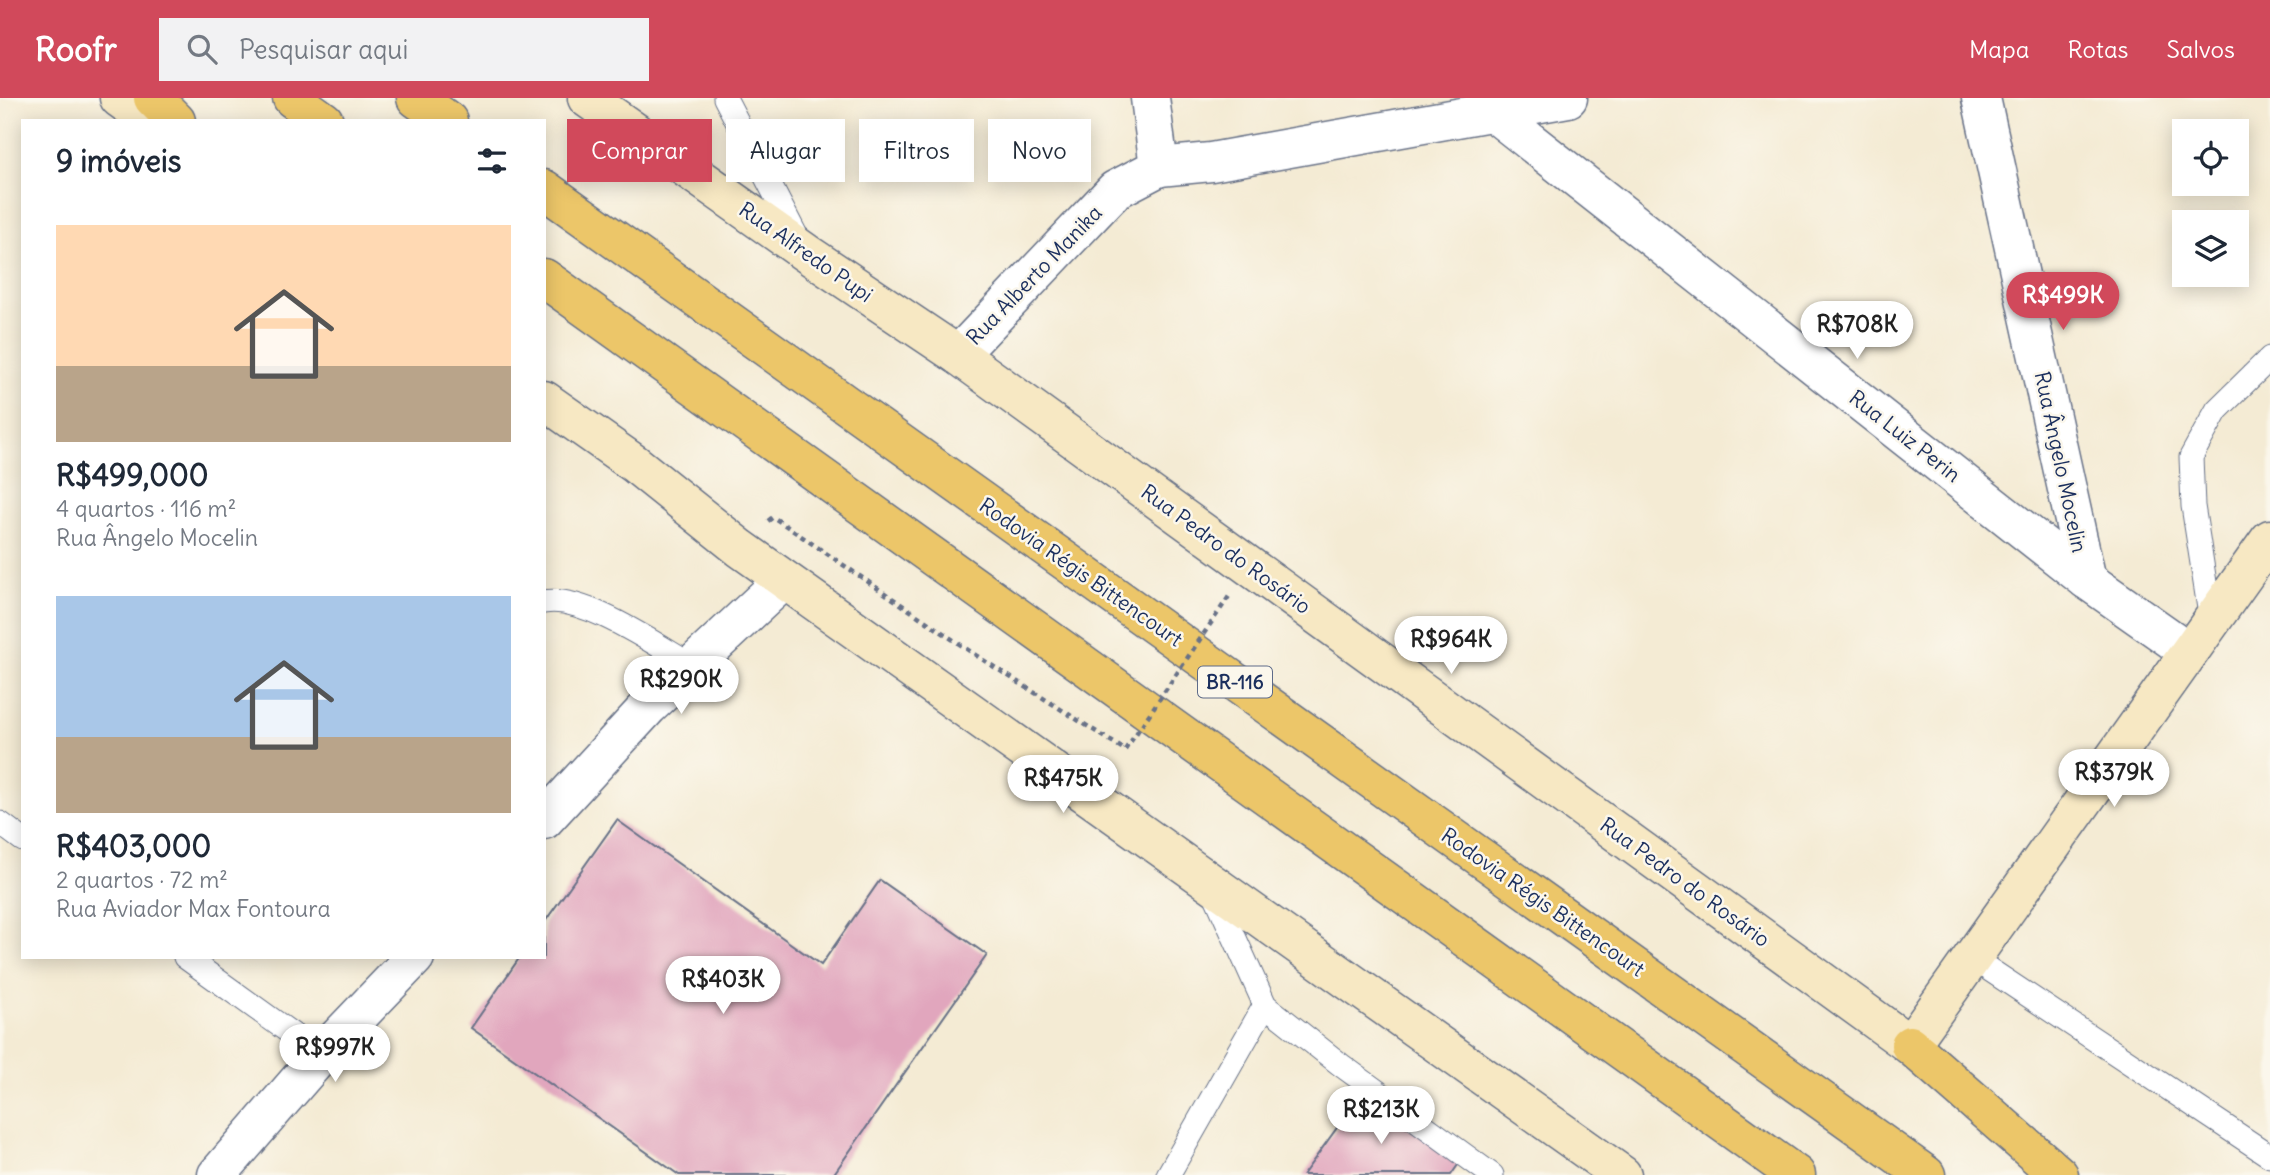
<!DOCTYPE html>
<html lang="pt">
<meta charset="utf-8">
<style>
:root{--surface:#fff;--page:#f2f2f3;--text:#1f2937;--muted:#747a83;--accent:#d1495b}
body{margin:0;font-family:Delius,sans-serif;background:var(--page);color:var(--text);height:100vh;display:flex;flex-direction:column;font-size:26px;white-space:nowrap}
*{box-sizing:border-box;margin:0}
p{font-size:23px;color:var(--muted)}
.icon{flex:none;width:38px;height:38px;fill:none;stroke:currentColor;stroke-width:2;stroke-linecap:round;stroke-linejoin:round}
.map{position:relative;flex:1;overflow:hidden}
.sheet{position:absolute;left:21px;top:21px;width:525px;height:840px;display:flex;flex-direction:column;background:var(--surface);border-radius:0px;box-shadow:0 4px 18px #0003}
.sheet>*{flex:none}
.guide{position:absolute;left:567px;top:21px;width:665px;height:63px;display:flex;gap:14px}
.fabs{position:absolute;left:2172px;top:21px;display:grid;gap:14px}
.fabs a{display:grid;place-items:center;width:77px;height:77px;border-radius:0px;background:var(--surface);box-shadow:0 4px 18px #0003;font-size:35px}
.price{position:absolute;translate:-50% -60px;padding:0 16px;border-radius:24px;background:#fff;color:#222;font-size:23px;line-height:46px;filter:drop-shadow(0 2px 4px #0008)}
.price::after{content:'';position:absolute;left:50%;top:42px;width:21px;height:16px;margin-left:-10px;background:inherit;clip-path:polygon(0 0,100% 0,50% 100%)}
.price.on{background:var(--accent);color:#fff}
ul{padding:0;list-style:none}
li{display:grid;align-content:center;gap:14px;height:371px;padding:0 35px}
li span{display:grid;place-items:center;height:217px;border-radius:0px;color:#555}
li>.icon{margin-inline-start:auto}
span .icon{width:126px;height:126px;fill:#fffc;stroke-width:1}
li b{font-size:30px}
h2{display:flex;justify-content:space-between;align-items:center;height:84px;padding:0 35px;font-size:30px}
.pill{padding:0 24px;border-radius:0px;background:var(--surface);box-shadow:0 4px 18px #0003;font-size:24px;line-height:63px}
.pill.on{background:var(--accent);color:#fff}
header{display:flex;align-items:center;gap:42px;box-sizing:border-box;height:98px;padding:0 35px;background:var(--accent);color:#fff}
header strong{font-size:33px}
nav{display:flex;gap:38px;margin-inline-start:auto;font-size:24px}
.search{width:490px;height:63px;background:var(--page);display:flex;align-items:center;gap:18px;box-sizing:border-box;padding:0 24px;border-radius:0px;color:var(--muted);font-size:26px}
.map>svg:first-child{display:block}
.building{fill:#e1a6bd}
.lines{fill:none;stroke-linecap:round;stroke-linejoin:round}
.lane-casing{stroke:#677187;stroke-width:25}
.street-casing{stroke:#677187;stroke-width:41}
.secondary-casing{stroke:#677187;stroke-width:41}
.highway-casing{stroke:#677187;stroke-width:41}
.path{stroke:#677187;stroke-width:4.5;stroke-dasharray:5 5;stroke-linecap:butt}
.lane{stroke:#fff;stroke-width:23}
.street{stroke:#fff;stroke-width:38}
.secondary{stroke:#f7e8c3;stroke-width:38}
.highway{stroke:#ecc669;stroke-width:38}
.path-bridge{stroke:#677187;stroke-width:4.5;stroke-dasharray:5 5;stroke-linecap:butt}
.labels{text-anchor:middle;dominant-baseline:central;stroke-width:5;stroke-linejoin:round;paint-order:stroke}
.shield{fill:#fbf7ec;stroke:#5e6b89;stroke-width:2}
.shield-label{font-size:19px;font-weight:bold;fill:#1b2f5e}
.street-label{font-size:21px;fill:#1b2f5e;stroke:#fbf7ec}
</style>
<header>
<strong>Roofr</strong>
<div class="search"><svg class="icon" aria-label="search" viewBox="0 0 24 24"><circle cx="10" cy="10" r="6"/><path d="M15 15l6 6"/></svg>Pesquisar aqui</div>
<nav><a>Mapa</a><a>Rotas</a><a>Salvos</a></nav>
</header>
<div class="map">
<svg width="2270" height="1077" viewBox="0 0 2270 1077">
<rect width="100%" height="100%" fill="#fbf7ec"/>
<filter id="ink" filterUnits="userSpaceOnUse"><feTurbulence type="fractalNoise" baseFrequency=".0143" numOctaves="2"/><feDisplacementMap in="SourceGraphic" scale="14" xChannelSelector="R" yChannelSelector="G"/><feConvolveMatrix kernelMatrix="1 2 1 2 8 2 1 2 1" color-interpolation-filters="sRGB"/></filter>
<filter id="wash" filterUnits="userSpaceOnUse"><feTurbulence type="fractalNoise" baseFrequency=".00686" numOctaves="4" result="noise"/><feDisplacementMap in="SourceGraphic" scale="28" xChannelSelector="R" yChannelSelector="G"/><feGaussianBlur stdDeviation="1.57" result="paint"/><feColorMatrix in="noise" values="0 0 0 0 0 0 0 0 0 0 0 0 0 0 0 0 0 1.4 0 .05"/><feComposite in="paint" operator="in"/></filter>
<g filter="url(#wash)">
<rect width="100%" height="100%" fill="#f4ebd4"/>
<g id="blocks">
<!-- building -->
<g class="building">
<path d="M617 722 821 867 880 782 987 857 833 1077H679L471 930 520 859H544V825Z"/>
<path d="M1365 991 1462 1061 1451 1077H1303Z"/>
</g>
</g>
</g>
<g filter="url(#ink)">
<use href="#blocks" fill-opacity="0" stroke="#677187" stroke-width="2"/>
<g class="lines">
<defs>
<g id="lane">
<path d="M725 0 799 143"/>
<path d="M544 504C583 496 656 547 691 567"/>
<path d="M2211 523 2193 408 2191 359 2217 312 2270 260"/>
<path d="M0 725 23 742"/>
<path d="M1213 792 1265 907 1341 967 1492 1077"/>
<path d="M185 859 321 957"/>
<path d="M1972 860 2270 1058"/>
<path d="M1168 1077 1265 907"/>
</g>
<g id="street">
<path d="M1981 0 2087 482"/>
<path d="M1494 15 2087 482 2188 553"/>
<path d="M1159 69 1211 64 1568 0"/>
<path d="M958 257 1115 92 1159 69 1150 0"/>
<path d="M544 722 649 608 784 482"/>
<path d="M217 1077 321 957 415 859"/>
</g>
<g id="secondary">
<path d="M119 0 151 23"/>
<path d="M587 0 806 155 958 257 1910 947 2270 441"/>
<path d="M544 302 635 366 740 450 1622 1077"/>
</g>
<g id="highway">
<path d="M153 0 176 23"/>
<path d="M292 0 324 23"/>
<path d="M416 0 448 23"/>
<path d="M544 91 1926 1077"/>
<path d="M544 180 1796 1077"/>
<path d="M1910 947 2059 1077"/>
</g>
</defs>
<!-- lane casing -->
<use href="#lane" class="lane-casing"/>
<!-- street casing -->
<use href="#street" class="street-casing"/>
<!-- secondary casing -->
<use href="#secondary" class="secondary-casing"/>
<!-- highway casing -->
<use href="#highway" class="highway-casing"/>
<!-- path -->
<path class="path" d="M768 423 773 419 977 558 1125 652"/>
<!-- lane -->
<use href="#lane" class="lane"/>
<!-- street -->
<use href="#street" class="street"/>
<!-- secondary -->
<use href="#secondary" class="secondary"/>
<!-- highway -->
<use href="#highway" class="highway"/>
<!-- path-bridge -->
<path class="path-bridge" d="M1125 652 1230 497"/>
</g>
</g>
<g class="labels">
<!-- shield labels -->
<rect class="shield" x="1198" y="568.5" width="74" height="31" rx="5"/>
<g class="shield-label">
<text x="1235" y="584">BR-116</text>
</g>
<!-- street labels -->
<g class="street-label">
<text transform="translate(806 154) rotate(35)">Rua Alfredo Pupi</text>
<text transform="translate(1034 177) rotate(-46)">Rua Alberto Manika</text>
<text transform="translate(1905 338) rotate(38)">Rua Luiz Perin</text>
<text transform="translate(2061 364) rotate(78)">Rua Ângelo Mocelin</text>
<text transform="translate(1226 451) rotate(36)">Rua Pedro do Rosário</text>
<text transform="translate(1081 474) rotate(35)">Rodovia Régis Bittencourt</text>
<text transform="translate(1685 784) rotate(36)">Rua Pedro do Rosário</text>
<text transform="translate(1543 804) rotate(35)">Rodovia Régis Bittencourt</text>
</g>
</g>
</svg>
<div class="fabs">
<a><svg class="icon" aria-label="locate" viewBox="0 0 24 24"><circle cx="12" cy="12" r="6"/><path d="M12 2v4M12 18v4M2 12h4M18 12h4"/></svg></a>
<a><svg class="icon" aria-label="layers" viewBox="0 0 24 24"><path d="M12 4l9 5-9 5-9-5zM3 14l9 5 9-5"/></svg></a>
</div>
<b class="price on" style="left:2063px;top:234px">R$499K</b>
<b class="price" style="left:1857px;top:263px">R$708K</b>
<b class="price" style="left:1451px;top:578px">R$964K</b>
<b class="price" style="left:681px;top:618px">R$290K</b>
<b class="price" style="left:2114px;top:711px">R$379K</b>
<b class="price" style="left:1063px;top:717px">R$475K</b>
<b class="price" style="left:723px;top:918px">R$403K</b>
<b class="price" style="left:335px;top:986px">R$997K</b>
<b class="price" style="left:1381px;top:1048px">R$213K</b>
<div class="guide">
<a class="pill on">Comprar</a>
<a class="pill">Alugar</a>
<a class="pill">Filtros</a>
<a class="pill">Novo</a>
</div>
<section class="sheet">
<h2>9 imóveis<svg class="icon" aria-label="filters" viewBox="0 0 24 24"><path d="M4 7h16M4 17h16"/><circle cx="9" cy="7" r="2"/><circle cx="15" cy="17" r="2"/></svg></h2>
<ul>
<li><span style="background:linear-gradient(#ffd9b3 65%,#b9a48a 0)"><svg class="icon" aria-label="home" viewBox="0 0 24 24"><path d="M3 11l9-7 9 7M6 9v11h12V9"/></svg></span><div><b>R$499,000</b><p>4 quartos · 116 m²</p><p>Rua Ângelo Mocelin</p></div></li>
<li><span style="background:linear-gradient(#a9c7e8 65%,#b9a48a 0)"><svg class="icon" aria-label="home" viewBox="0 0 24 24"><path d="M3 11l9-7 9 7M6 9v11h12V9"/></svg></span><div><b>R$403,000</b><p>2 quartos · 72 m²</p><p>Rua Aviador Max Fontoura</p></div></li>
</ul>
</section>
</div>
